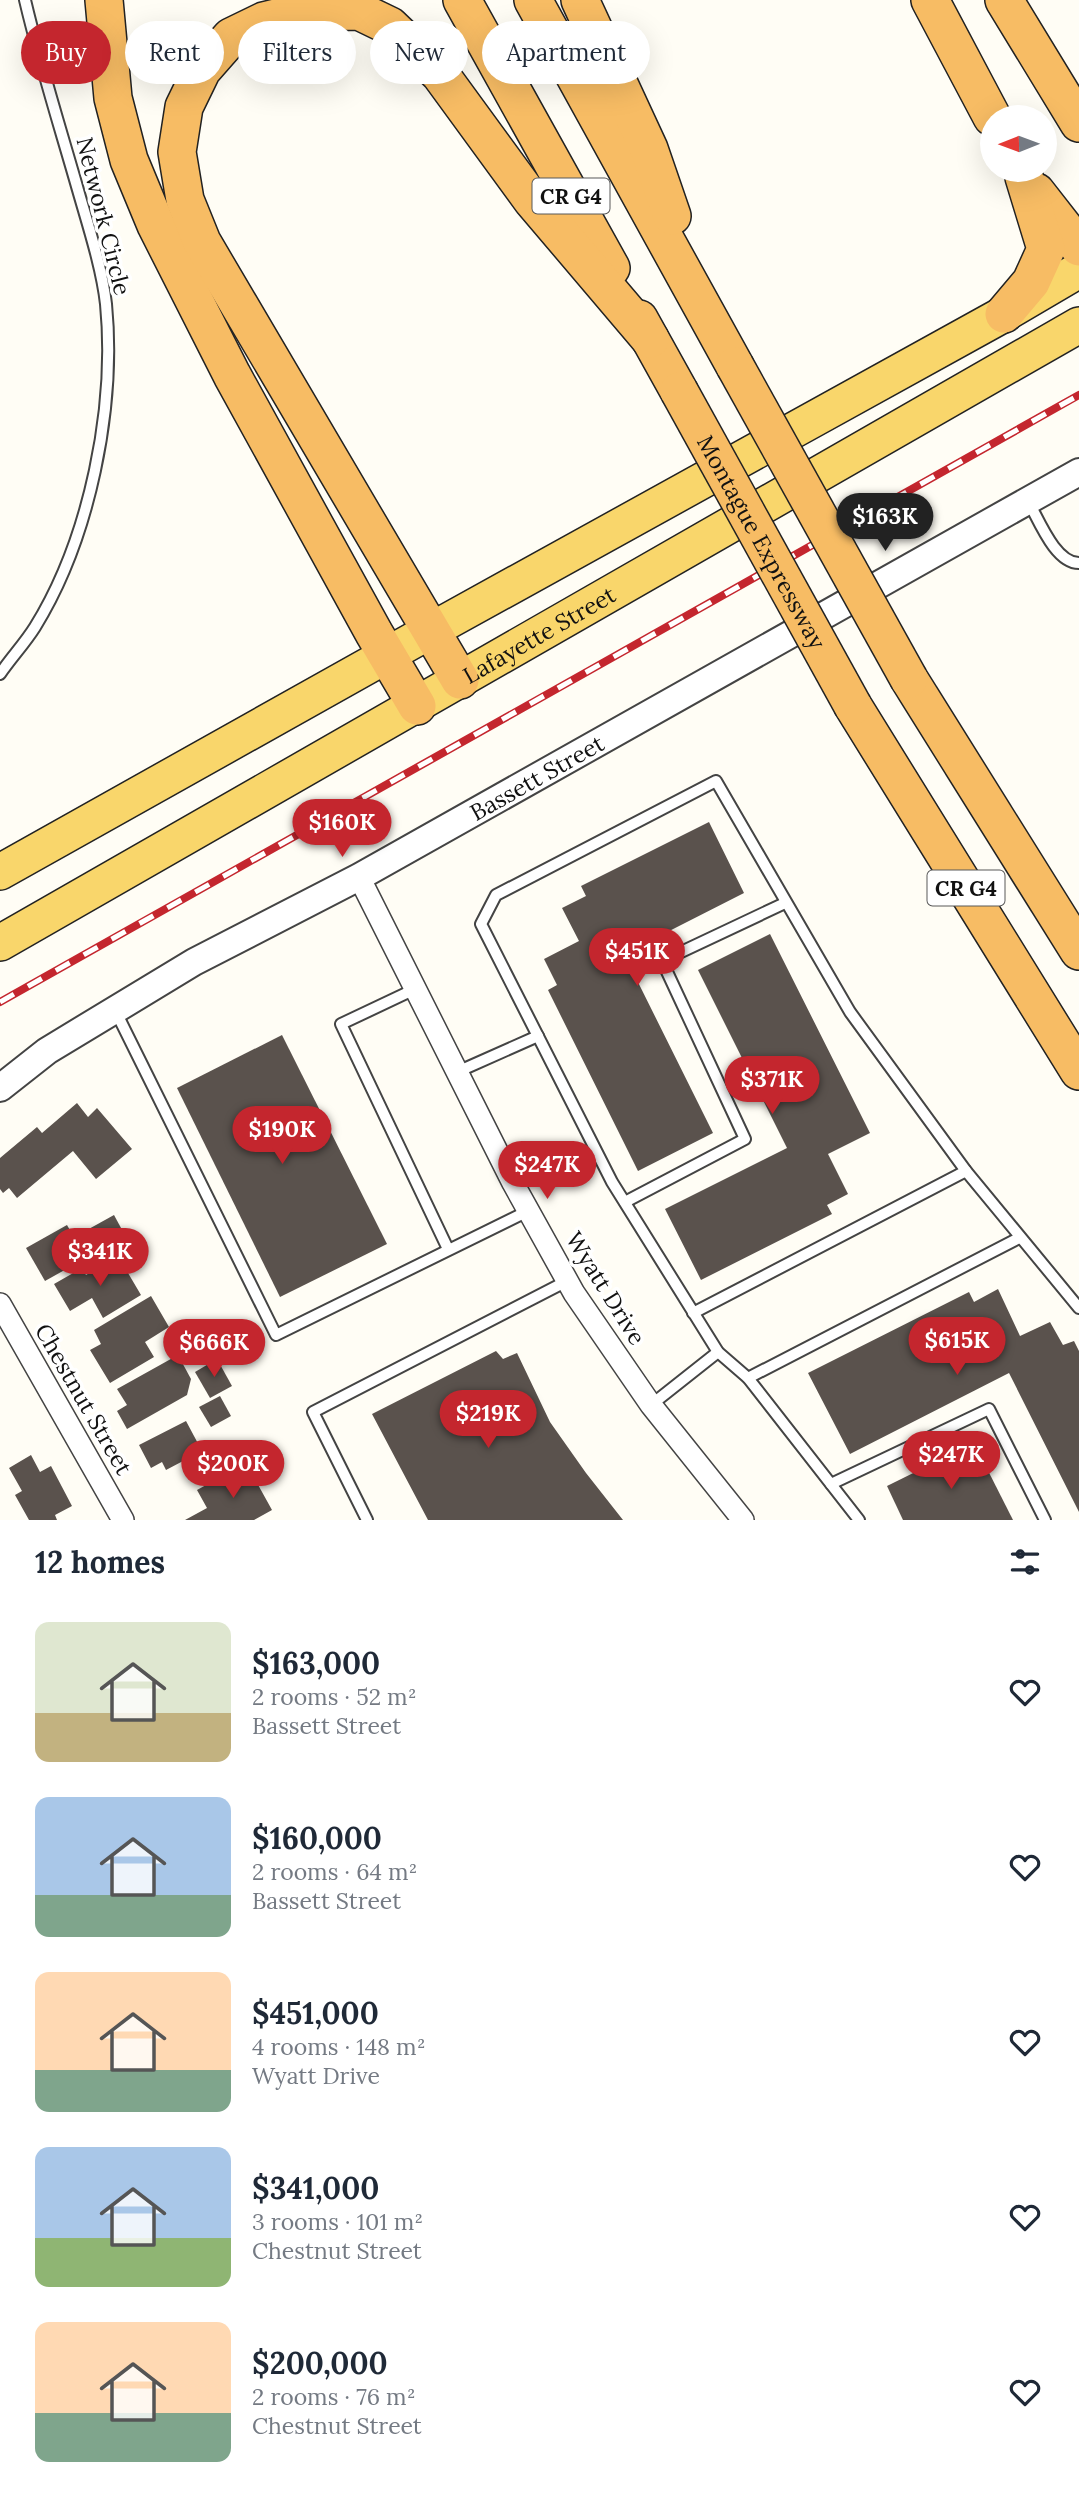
<!DOCTYPE html>
<meta charset="utf-8">
<style>
:root{--surface:#fff;--page:#f2f2f3;--text:#1f2937;--muted:#747a83;--accent:#c4262e}
body{margin:0;font-family:Lora,serif;background:var(--page);color:var(--text);height:100vh;display:flex;flex-direction:column;font-size:26px;white-space:nowrap}
*{box-sizing:border-box;margin:0}
p{font-size:23px;color:var(--muted)}
.icon{flex:none;width:38px;height:38px;fill:none;stroke:currentColor;stroke-width:2;stroke-linecap:round;stroke-linejoin:round}
.map{position:relative;height:1520px;overflow:hidden}
.details{display:flex;flex-direction:column;background:var(--surface);flex:1}
.details>*{flex:none}
.banner{position:absolute;left:21px;top:21px;width:700px;height:63px;display:flex;gap:14px}
.needle{width:46px;rotate:269deg}
.controls{position:absolute;left:980px;top:105px;display:grid;gap:14px}
.controls a{display:grid;place-items:center;width:77px;height:77px;border-radius:50%;background:var(--surface);box-shadow:0 7px 28px #0002;font-size:35px}
.price{position:absolute;translate:-50% -60px;padding:0 16px;border-radius:24px;background:var(--accent);color:#fff;font-size:23px;line-height:46px;filter:drop-shadow(0 2px 4px #0008)}
.price::after{content:'';position:absolute;left:50%;top:42px;width:21px;height:16px;margin-left:-10px;background:inherit;clip-path:polygon(0 0,100% 0,50% 100%)}
.price.selected{background:#222;color:#fff}
ul{padding:0;list-style:none}
li{display:flex;align-items:center;gap:21px;height:175px;padding:0 35px}
li span{display:grid;place-items:center;flex:none;width:196px;height:140px;border-radius:14px;color:#555}
li>.icon{margin-inline-start:auto}
span .icon{width:84px;height:84px;fill:#fffc;stroke-width:1}
li b{font-size:30px}
h2{display:flex;justify-content:space-between;align-items:center;height:84px;padding:0 35px;font-size:30px}
.chip{padding:0 24px;border-radius:32px;background:var(--surface);box-shadow:0 7px 28px #0002;font-size:24px;line-height:63px}
.chip.selected{background:var(--accent);color:#fff}
.map>svg:first-child{display:block}
.building{fill:#5a524d}
.lines{fill:none;stroke-linecap:round;stroke-linejoin:round}
.service-casing{stroke:#444;stroke-width:14}
.minor-casing{stroke:#444;stroke-width:24}
.tertiary-casing{stroke:#444;stroke-width:30}
.primary-casing{stroke:#222;stroke-width:38}
.trunk-casing{stroke:#222;stroke-width:40}
.service{stroke:#fff;stroke-width:10}
.minor{stroke:#fff;stroke-width:21}
.tertiary{stroke:#fff;stroke-width:26}
.primary{stroke:#f9d66b;stroke-width:35}
.trunk{stroke:#f7bc64;stroke-width:37}
.rail-casing{stroke:#c4262e;stroke-width:8}
.rail{stroke:#fff;stroke-width:5;stroke-dasharray:16;stroke-linecap:butt}
.trunk-bridge-casing{stroke:#222;stroke-width:40;stroke-linecap:butt}
.trunk-bridge{stroke:#f7bc64;stroke-width:37}
.labels{text-anchor:middle;dominant-baseline:central;stroke-width:7;stroke-linejoin:round;paint-order:stroke}
.shield{fill:#fff;stroke:#585858;stroke-width:2}
.shield-label{font-size:21px;font-weight:bold;fill:#111}
.street-label{font-size:23px;fill:#111;stroke:#fff}
</style>
<div class="map">
<svg width="1079" height="1520" viewBox="0 0 1079 1520">
<rect width="100%" height="100%" fill="#fffdf5"/>
<!-- building -->
<g class="building">
<path d="M709 822 744 893 624 954 713 1133 638 1171 548 990 557 985 544 959 579 941 562 908 586 896 581 886Z"/>
<path d="M770 934 870 1133 828 1154 848 1194 827 1205 832 1214 701 1280 665 1209 787 1148 698 970Z"/>
<path d="M282 1035 387 1244 280 1297 177 1088Z"/>
<path d="M77 1103 88 1117 97 1108 132 1149 96 1179 73 1151 17 1198 9 1188 3 1193 0 1189V1158L37 1127 42 1133Z"/>
<path d="M114 1215 127 1239 100 1254 87 1230Z"/>
<path d="M67 1225 86 1258 45 1281 26 1248Z"/>
<path d="M118 1256 141 1295 103 1318 92 1298 70 1311 54 1284 82 1268 86 1275Z"/>
<path d="M998 1289 1020 1336 1050 1322 1063 1345 1074 1341 1079 1351V1512L1009 1373 850 1454 808 1373 969 1292 974 1302Z"/>
<path d="M151 1296 169 1327 145 1342 154 1357 110 1383 90 1350 101 1344 94 1330Z"/>
<path d="M496 1351 503 1359 517 1353 550 1422 586 1473 623 1520H428L372 1414Z"/>
<path d="M178 1355 191 1379 187 1395 127 1429 117 1411 127 1405 117 1389Z"/>
<path d="M217 1359 232 1386 210 1398 195 1372Z"/>
<path d="M220 1396 231 1416 211 1427 199 1407Z"/>
<path d="M186 1421 202 1451 166 1470 162 1462 151 1468 139 1445Z"/>
<path d="M974 1443 1013 1520H903L887 1486Z"/>
<path d="M31 1455 40 1472 51 1466 72 1506 55 1515 57 1520H29L15 1495 22 1491 9 1468Z"/>
<path d="M251 1472 272 1510 254 1520H185L207 1508 197 1490 226 1474 231 1483Z"/>
</g>
<g class="lines">
<defs>
<g id="service">
<path d="M1028 501C1039 520 1055 563 1079 563"/>
<path d="M0 674C11 658 25 643 35 627 90 538 116 407 106 304 102 268 88 225 78 190 60 127 40 64 25 0"/>
<path d="M415 989 341 1024 448 1249"/>
<path d="M115 1010 276 1335 528 1211"/>
<path d="M457 1072 538 1036"/>
<path d="M625 1202 745 1139 662 961 785 903"/>
<path d="M693 1313 966 1171"/>
<path d="M748 1378 1019 1238"/>
<path d="M651 1405 718 1352"/>
<path d="M831 1484 989 1409 1045 1520"/>
<path d="M367 1520 313 1412 567 1281"/>
<path d="M859 1520 748 1378 718 1352 612 1182 481 924 496 895 716 781 850 1012 966 1171 1079 1308"/>
</g>
<g id="minor">
<path d="M359 877 513 1183 574 1293 651 1405 743 1520"/>
<path d="M0 1304 123 1520"/>
</g>
<g id="tertiary">
<path id="s1" d="M0 1088 47 1051 194 962 359 877 1079 472"/>
</g>
<g id="primary">
<path d="M0 872 430 631 1004 314 1079 270"/>
<path id="s2" d="M0 943 1079 325"/>
</g>
<g id="trunk">
<path d="M104 0 113 98 129 160 156 225 232 375 374 633 417 706"/>
<path d="M462 0 611 268"/>
<path d="M533 0 735 366"/>
<path d="M580 0 649 149 672 216"/>
<path d="M930 0 992 117"/>
<path d="M1004 0 1079 123"/>
<path d="M1036 192 1079 247"/>
<path d="M1004 314 1031 282 1046 249 1024 177"/>
<path d="M639 319 679 391"/>
<path d="M909 679 1079 951"/>
<path d="M460 680 202 242 185 200 177 152 184 107 202 70 231 37 264 21 300 12 359 11 390 26 440 74 532 200 650 339"/>
<path d="M853 706 1079 1071"/>
</g>
</defs>
<!-- service casing -->
<use href="#service" class="service-casing"/>
<!-- minor casing -->
<use href="#minor" class="minor-casing"/>
<!-- tertiary casing -->
<use href="#tertiary" class="tertiary-casing"/>
<!-- primary casing -->
<use href="#primary" class="primary-casing"/>
<!-- trunk casing -->
<use href="#trunk" class="trunk-casing"/>
<!-- service -->
<use href="#service" class="service"/>
<!-- minor -->
<use href="#minor" class="minor"/>
<!-- tertiary -->
<use href="#tertiary" class="tertiary"/>
<!-- primary -->
<use href="#primary" class="primary"/>
<!-- trunk -->
<use href="#trunk" class="trunk"/>
<defs>
<path id="rail" d="M0 1002 1079 395"/>
</defs>
<!-- rail casing -->
<use href="#rail" class="rail-casing"/>
<!-- rail -->
<use href="#rail" class="rail"/>
<defs>
<g id="trunk-bridge">
<path d="M735 366 909 679"/>
<path id="s3" d="M679 391 853 706"/>
</g>
</defs>
<!-- trunk-bridge casing -->
<use href="#trunk-bridge" class="trunk-bridge-casing"/>
<!-- trunk-bridge -->
<use href="#trunk-bridge" class="trunk-bridge"/>
</g>
<g class="labels">
<!-- shield labels -->
<g class="shield">
<rect x="532.5" y="178.5" width="77" height="35" rx="5"/>
<rect x="927.5" y="870.5" width="77" height="35" rx="5"/>
</g>
<g class="shield-label">
<text x="571" y="196">CR G4</text>
<text x="966" y="888">CR G4</text>
</g>
<!-- street labels -->
<g class="street-label">
<text transform="translate(104 216) rotate(76)">Network Circle</text>
<text stroke="none"><textPath href="#s3" startOffset="172">Montague Expressway</textPath></text>
<text stroke="none"><textPath href="#s2" startOffset="621">Lafayette Street</textPath></text>
<text stroke="none"><textPath href="#s1" startOffset="621">Bassett Street</textPath></text>
<text transform="translate(606 1288) rotate(58)">Wyatt Drive</text>
<text transform="translate(84 1399) rotate(60)">Chestnut Street</text>
</g>
</g>
</svg>
<div class="controls">
<a><svg class="needle" viewBox="-14 -14 28 28"><path d="M0-13l5 13h-10z" fill="#e53935"/><path d="M0 13l5-13h-10z" fill="#747a83"/></svg></a>
</div>
<b class="price selected" style="left:885px;top:553px">$163K</b>
<b class="price" style="left:342px;top:859px">$160K</b>
<b class="price" style="left:637px;top:988px">$451K</b>
<b class="price" style="left:772px;top:1116px">$371K</b>
<b class="price" style="left:282px;top:1166px">$190K</b>
<b class="price" style="left:547px;top:1201px">$247K</b>
<b class="price" style="left:100px;top:1288px">$341K</b>
<b class="price" style="left:957px;top:1377px">$615K</b>
<b class="price" style="left:214px;top:1379px">$666K</b>
<b class="price" style="left:488px;top:1450px">$219K</b>
<b class="price" style="left:951px;top:1491px">$247K</b>
<b class="price" style="left:233px;top:1500px">$200K</b>
<div class="banner">
<a class="chip selected">Buy</a>
<a class="chip">Rent</a>
<a class="chip">Filters</a>
<a class="chip">New</a>
<a class="chip">Apartment</a>
</div>
</div>
<section class="details">
<h2>12 homes<svg class="icon" aria-label="filters" viewBox="0 0 24 24"><path d="M4 7h16M4 17h16"/><circle cx="9" cy="7" r="2"/><circle cx="15" cy="17" r="2"/></svg></h2>
<ul>
<li><span style="background:linear-gradient(#dfe7d0 65%,#c2b280 0)"><svg class="icon" aria-label="home" viewBox="0 0 24 24"><path d="M3 11l9-7 9 7M6 9v11h12V9"/></svg></span><div><b>$163,000</b><p>2 rooms · 52 m²</p><p>Bassett Street</p></div><svg class="icon" aria-label="heart" viewBox="0 0 24 24"><path d="M12 20l-8-8c-3-5 5-10 8-4 3-6 11-1 8 4z"/></svg></li>
<li><span style="background:linear-gradient(#a9c7e8 70%,#7fa58c 0)"><svg class="icon" aria-label="home" viewBox="0 0 24 24"><path d="M3 11l9-7 9 7M6 9v11h12V9"/></svg></span><div><b>$160,000</b><p>2 rooms · 64 m²</p><p>Bassett Street</p></div><svg class="icon" aria-label="heart" viewBox="0 0 24 24"><path d="M12 20l-8-8c-3-5 5-10 8-4 3-6 11-1 8 4z"/></svg></li>
<li><span style="background:linear-gradient(#ffd9b3 70%,#7fa58c 0)"><svg class="icon" aria-label="home" viewBox="0 0 24 24"><path d="M3 11l9-7 9 7M6 9v11h12V9"/></svg></span><div><b>$451,000</b><p>4 rooms · 148 m²</p><p>Wyatt Drive</p></div><svg class="icon" aria-label="heart" viewBox="0 0 24 24"><path d="M12 20l-8-8c-3-5 5-10 8-4 3-6 11-1 8 4z"/></svg></li>
<li><span style="background:linear-gradient(#a9c7e8 65%,#8fb573 0)"><svg class="icon" aria-label="home" viewBox="0 0 24 24"><path d="M3 11l9-7 9 7M6 9v11h12V9"/></svg></span><div><b>$341,000</b><p>3 rooms · 101 m²</p><p>Chestnut Street</p></div><svg class="icon" aria-label="heart" viewBox="0 0 24 24"><path d="M12 20l-8-8c-3-5 5-10 8-4 3-6 11-1 8 4z"/></svg></li>
<li><span style="background:linear-gradient(#ffd9b3 65%,#7fa58c 0)"><svg class="icon" aria-label="home" viewBox="0 0 24 24"><path d="M3 11l9-7 9 7M6 9v11h12V9"/></svg></span><div><b>$200,000</b><p>2 rooms · 76 m²</p><p>Chestnut Street</p></div><svg class="icon" aria-label="heart" viewBox="0 0 24 24"><path d="M12 20l-8-8c-3-5 5-10 8-4 3-6 11-1 8 4z"/></svg></li>
</ul>
</section>
